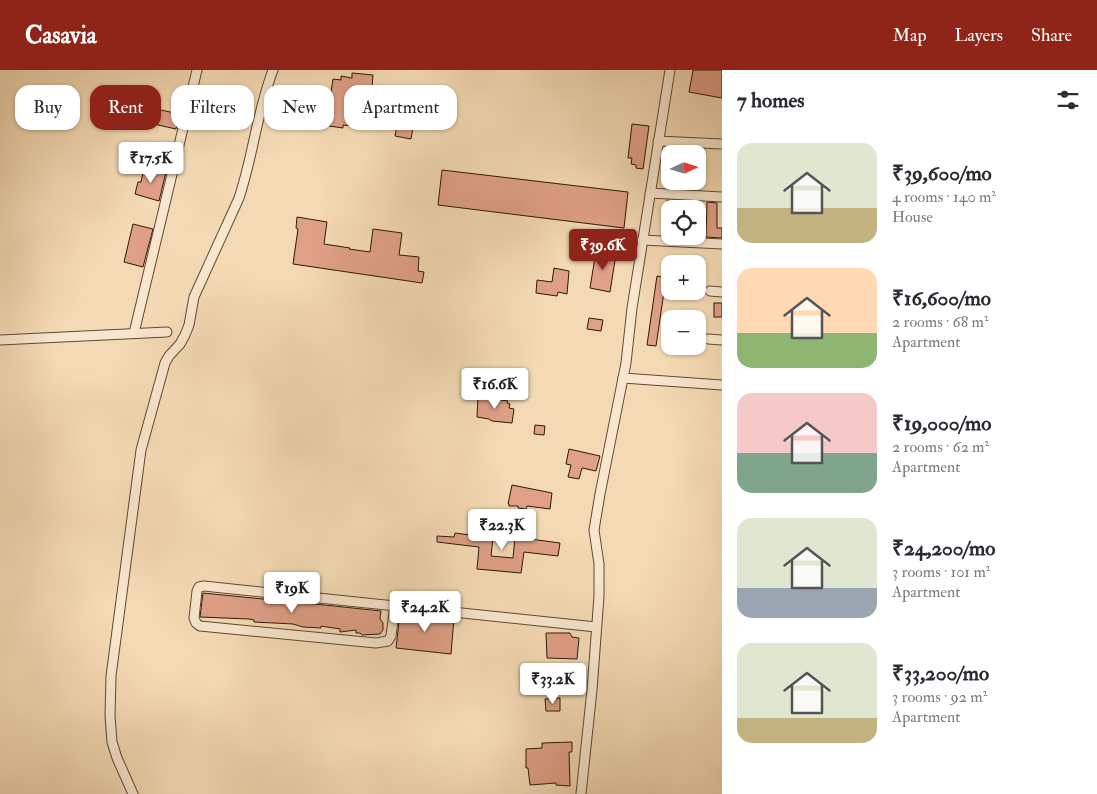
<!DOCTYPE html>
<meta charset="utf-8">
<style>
:root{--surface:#fff;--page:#f2f2f3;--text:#2b2b33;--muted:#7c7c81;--accent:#8f2418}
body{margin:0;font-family:"IM FELL Double Pica",serif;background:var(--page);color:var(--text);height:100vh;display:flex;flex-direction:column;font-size:19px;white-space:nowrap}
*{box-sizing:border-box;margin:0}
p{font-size:16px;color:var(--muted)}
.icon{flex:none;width:28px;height:28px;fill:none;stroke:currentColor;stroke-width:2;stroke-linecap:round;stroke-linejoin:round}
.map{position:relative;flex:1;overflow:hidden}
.sheet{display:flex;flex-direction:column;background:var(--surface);width:375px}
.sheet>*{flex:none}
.banner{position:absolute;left:15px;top:15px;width:475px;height:45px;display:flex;gap:10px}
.needle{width:32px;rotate:86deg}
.controls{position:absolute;left:661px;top:75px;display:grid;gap:10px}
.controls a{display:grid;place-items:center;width:45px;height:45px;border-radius:10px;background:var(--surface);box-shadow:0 1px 4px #0004;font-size:25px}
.price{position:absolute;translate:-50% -42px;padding:0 11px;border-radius:5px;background:#fff;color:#222;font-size:16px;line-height:32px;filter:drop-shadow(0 1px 2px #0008)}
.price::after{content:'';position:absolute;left:50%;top:30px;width:15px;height:11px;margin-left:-8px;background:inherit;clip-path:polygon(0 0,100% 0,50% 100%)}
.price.on{background:var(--accent);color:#fff}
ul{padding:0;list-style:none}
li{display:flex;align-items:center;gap:15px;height:125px;padding:0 15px}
li span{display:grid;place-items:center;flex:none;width:140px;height:100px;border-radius:15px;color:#555}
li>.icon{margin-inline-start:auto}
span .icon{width:60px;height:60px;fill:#fffc;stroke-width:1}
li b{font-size:21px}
h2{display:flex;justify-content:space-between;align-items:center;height:60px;padding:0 15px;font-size:21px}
.pill{padding:0 18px;border-radius:15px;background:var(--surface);box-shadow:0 1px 4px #0004;font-size:18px;line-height:45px}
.pill.on{background:var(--accent);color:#fff}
header{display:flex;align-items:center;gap:30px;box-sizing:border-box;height:70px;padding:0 25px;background:var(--accent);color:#fff}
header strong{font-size:24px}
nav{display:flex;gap:28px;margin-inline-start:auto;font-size:18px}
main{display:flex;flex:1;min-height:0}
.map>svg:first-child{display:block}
.building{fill:#e0a087;stroke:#2c1909}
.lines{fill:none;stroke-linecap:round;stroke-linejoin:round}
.minor-casing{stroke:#5e4934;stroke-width:11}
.minor{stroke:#f8e7ce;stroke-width:9}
</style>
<header>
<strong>Casavia</strong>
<nav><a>Map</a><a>Layers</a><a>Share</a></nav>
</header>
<main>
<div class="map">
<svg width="722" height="724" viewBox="0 0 722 724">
<rect width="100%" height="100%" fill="#f4dab4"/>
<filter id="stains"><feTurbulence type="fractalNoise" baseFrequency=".004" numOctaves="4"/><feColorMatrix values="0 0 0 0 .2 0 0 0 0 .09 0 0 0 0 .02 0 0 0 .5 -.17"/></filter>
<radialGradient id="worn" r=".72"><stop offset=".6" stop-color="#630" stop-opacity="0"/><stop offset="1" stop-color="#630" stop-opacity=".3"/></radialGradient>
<!-- building -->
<g class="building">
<path d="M693 0H722V28L689 22Z"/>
<path d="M352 3 373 5 370 41H364L362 57 343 55V58L329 56 332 40 329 39 330 29 333 9 341 10V6L352 8Z"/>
<path d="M152 38 179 44 176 59 149 53Z"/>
<path d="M399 43 415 46 411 69 395 66Z"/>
<path d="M632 54 649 56 643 99 636 98V95L631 94 632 88H628Z"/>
<path d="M144 97 166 102 159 131 135 124 138 112H141Z"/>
<path d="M442 100 628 122 624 158 438 135Z"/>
<path d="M667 130 679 132 678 139H666Z"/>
<path d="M707 132 717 133V158H722V168L706 167Z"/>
<path d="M666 140H670V165H662Z"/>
<path d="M297 147 327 152 324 174 350 178 349 179 370 182 373 159 402 163 399 185 419 187 418 201 424 202 422 213 293 194 298 159 296 158Z"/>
<path d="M133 154 153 159 143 197 124 192Z"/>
<path d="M596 181 616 184 610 222 590 218Z"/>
<path d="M554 198 569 201 567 224 558 222 557 226 536 223 537 210 552 212Z"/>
<path d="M657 206 666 208 656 276 647 275Z"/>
<rect x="714" y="233" width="8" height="14"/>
<path d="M589 248 603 250 601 261 587 259Z"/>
<path d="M478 327 508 331 507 333 510 334 509 338 514 339 512 353 492 351 489 349 477 347Z"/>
<path d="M535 355 545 356 544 365 534 364Z"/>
<path d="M569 379 600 386 596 401 582 398 579 409 568 407 571 395 566 394Z"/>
<path d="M512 415 552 423 550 439 527 436 526 439 518 438V436H509V434H508Z"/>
<path d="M455 463 493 468 491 486 513 488 515 467 560 473 558 486 524 482 521 503 477 499 479 477 437 472V466L454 467Z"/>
<path d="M203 523 273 530V532H296L381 541 380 549 383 553V560L380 564 362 565 360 563H356V560L340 562V559L321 556V558L303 557 293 554 254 552V550L249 549 200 547Z"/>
<path d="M400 543 454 548 451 584 396 578Z"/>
<path d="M546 563H570L572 567 579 568 577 589 547 588Z"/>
<path d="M560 628V641H546L545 629Z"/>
<path d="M572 672V682H569L570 716 556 715V713L530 715 528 698H526V679L542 678V673Z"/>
</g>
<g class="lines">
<defs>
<g id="minor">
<path d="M658 71 722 74"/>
<path d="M650 123 722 127"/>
<path d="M642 170 722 174"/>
<path d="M710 221 722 222"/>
<path d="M134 263 197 0"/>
<path d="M708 269 722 270"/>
<path d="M0 270 167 262"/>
<path d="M623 308 722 315"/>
<path d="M395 535 391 566 388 571 376 573 200 556 196 553 194 548 197 521 199 517 204 516 596 557"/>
<path d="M133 724 117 688 112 672 110 646 111 606 141 380 165 293 169 286 180 274 185 265 189 255 194 227 239 128C253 86 257 42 273 0"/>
<path d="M581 724 592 620 599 526V494L594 460 600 424 626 293 632 238 670 0"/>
</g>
</defs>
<!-- minor casing -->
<use href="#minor" class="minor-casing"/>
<!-- minor -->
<use href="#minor" class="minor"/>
</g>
<rect width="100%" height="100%" filter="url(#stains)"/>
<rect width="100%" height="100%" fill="url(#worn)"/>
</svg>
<div class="controls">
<a><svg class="needle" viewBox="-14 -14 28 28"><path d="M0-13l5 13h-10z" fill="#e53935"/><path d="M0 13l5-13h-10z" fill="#7c7c81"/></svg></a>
<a><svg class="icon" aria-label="locate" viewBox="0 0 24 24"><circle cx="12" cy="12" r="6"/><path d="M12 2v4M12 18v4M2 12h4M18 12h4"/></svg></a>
<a>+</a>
<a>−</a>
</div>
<b class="price" style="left:151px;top:114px">₹17.5K</b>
<b class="price on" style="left:603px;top:201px">₹39.6K</b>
<b class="price" style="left:495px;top:340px">₹16.6K</b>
<b class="price" style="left:502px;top:481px">₹22.3K</b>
<b class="price" style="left:292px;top:544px">₹19K</b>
<b class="price" style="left:425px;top:563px">₹24.2K</b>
<b class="price" style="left:553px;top:635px">₹33.2K</b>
<div class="banner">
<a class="pill">Buy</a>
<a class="pill on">Rent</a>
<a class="pill">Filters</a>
<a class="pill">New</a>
<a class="pill">Apartment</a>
</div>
</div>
<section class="sheet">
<h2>7 homes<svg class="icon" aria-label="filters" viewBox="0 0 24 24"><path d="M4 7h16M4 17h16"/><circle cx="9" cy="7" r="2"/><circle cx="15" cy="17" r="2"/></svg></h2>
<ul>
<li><span style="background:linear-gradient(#dfe7d0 65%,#c2b280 0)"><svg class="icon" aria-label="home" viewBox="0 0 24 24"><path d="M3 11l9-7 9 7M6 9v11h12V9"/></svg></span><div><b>₹39,600/mo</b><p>4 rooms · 140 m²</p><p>House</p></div></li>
<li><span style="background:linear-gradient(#ffd9b3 65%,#8fb573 0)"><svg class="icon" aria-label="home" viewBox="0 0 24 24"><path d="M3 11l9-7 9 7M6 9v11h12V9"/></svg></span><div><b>₹16,600/mo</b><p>2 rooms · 68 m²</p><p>Apartment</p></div></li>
<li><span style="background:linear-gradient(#f6c9c9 60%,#7fa58c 0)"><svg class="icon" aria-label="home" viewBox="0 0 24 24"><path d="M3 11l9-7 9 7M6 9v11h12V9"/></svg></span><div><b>₹19,000/mo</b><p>2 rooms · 62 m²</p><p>Apartment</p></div></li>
<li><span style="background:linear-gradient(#dfe7d0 70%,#9aa5b1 0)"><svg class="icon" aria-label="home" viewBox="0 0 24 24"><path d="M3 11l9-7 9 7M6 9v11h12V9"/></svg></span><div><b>₹24,200/mo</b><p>3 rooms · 101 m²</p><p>Apartment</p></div></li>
<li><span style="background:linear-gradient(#dfe7d0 75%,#c2b280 0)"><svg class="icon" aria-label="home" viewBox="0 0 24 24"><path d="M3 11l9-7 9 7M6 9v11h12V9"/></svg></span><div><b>₹33,200/mo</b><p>3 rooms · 92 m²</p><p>Apartment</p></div></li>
</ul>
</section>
</main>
